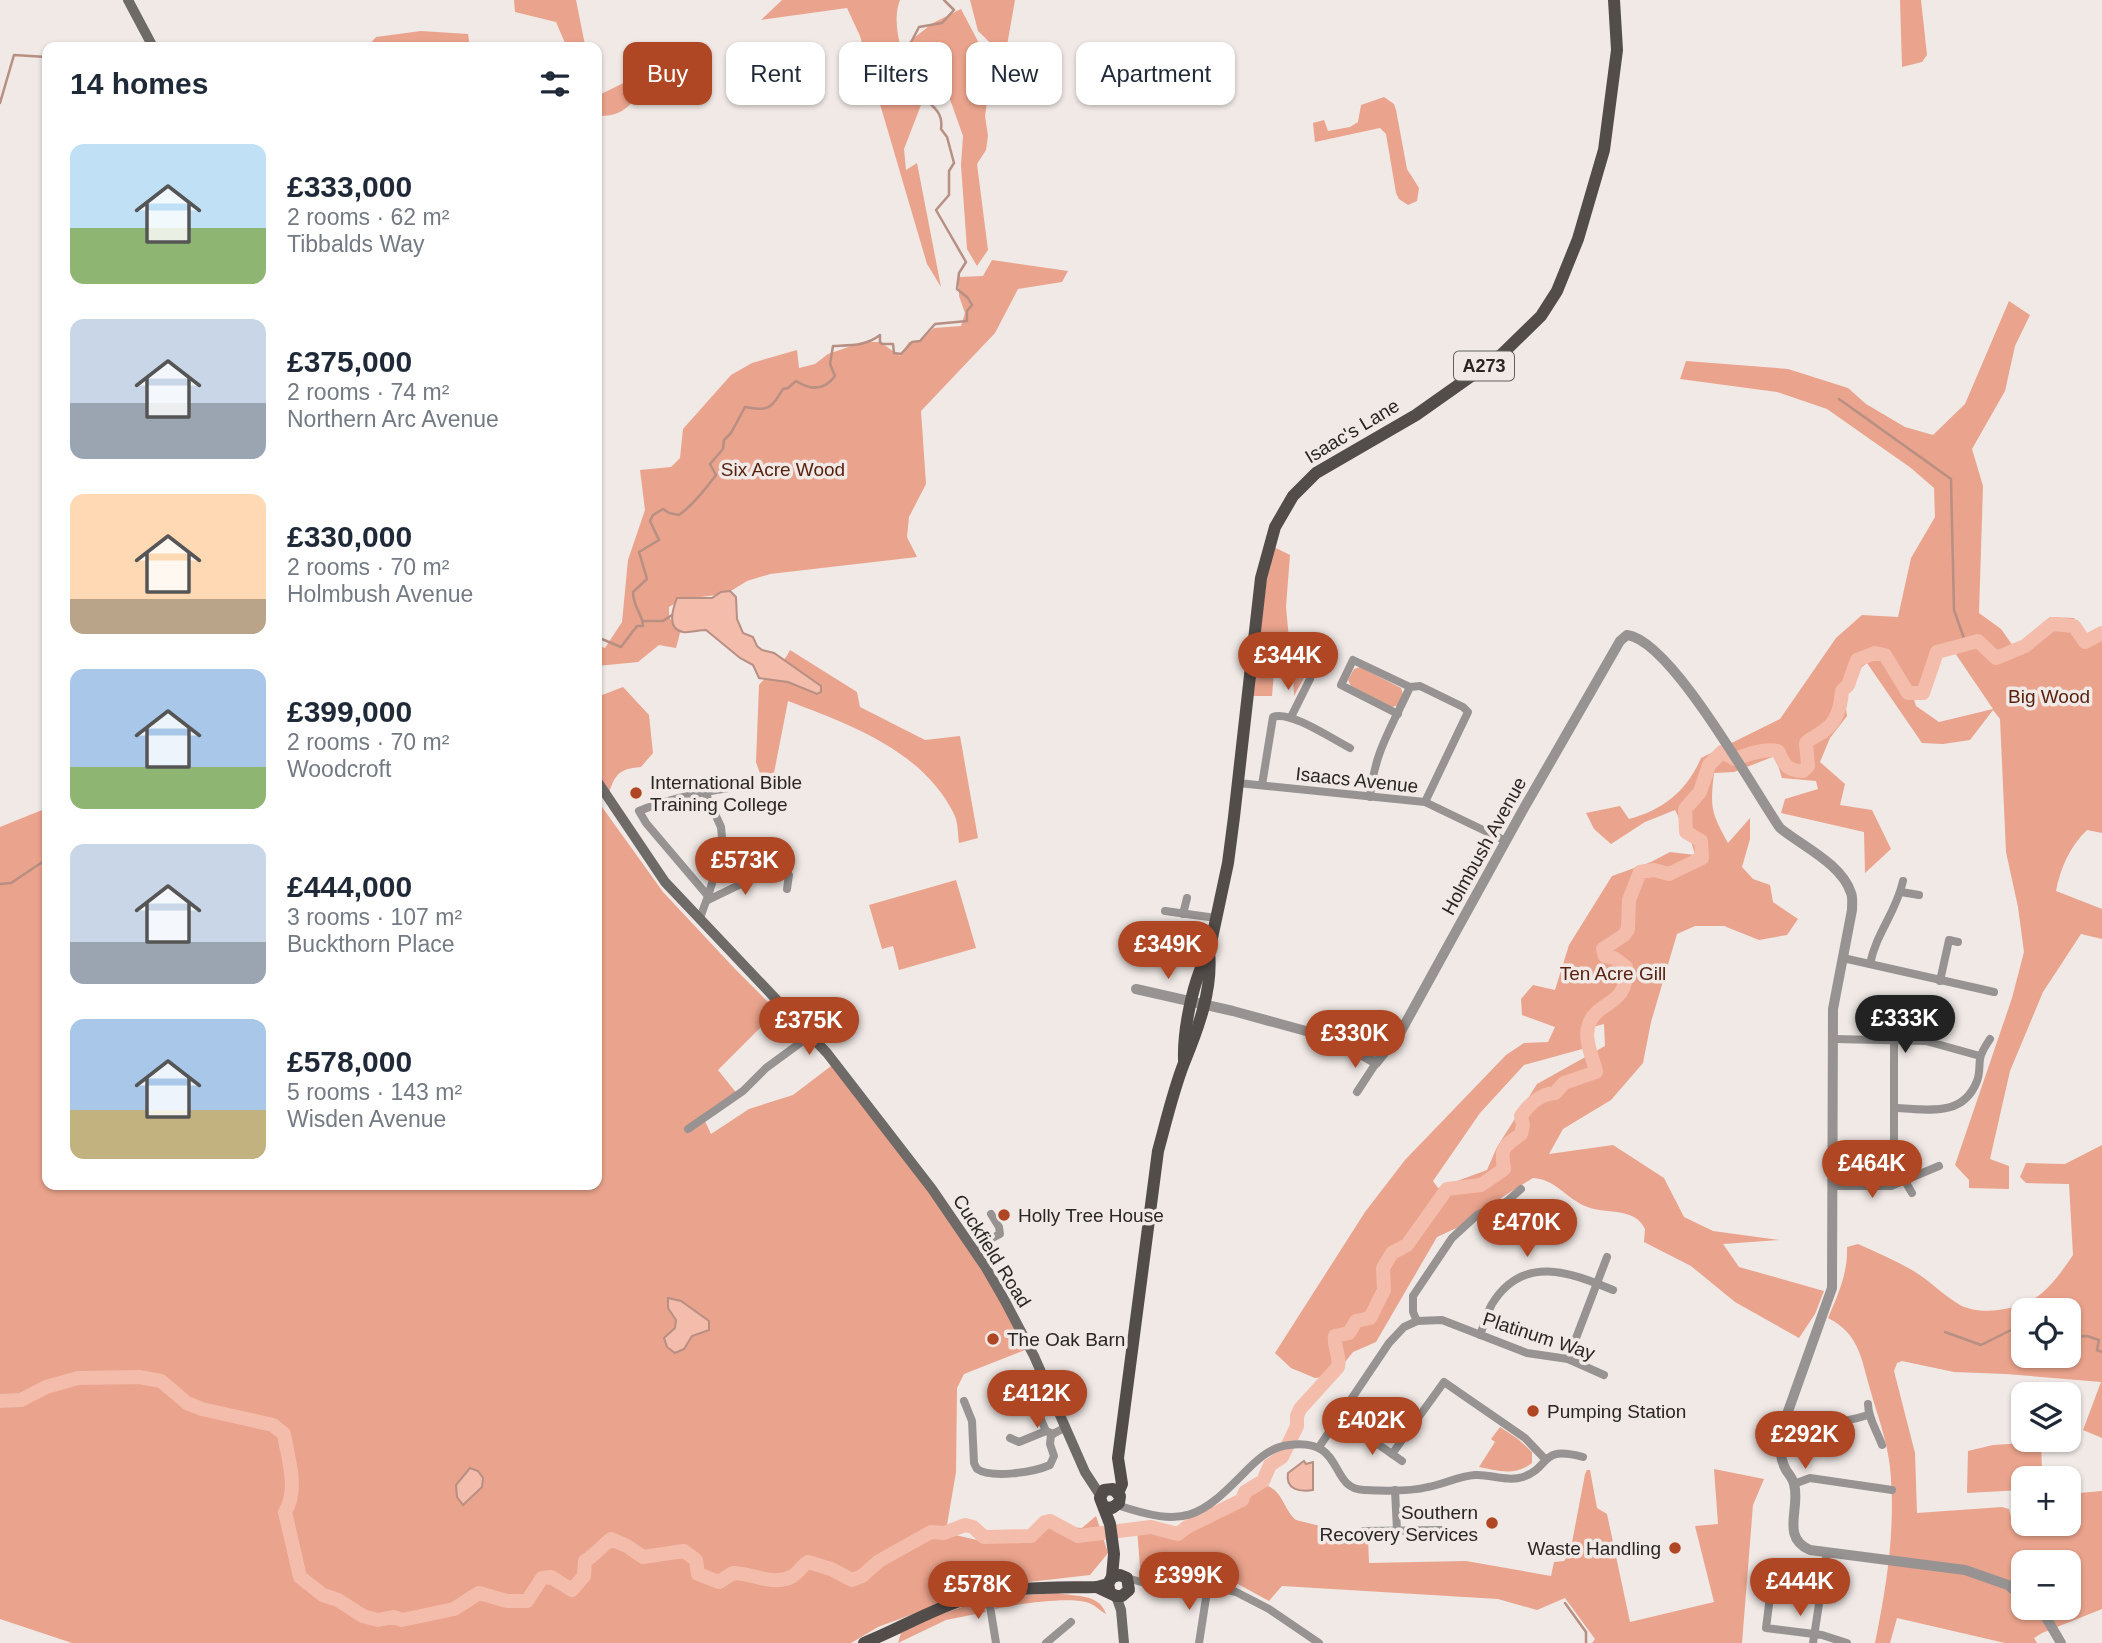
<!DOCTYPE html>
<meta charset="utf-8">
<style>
:root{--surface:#fff;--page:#f6f6f7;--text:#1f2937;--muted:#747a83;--accent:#af4725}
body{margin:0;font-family:Helvetica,sans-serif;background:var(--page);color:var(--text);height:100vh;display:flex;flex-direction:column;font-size:26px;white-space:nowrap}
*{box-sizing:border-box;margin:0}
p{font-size:23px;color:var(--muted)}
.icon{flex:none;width:38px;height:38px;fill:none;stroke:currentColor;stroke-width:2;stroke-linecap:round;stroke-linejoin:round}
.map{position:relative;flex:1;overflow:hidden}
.side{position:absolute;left:42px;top:42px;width:560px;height:1148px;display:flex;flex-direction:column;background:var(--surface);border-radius:14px;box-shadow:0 2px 5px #0004}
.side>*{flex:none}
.guide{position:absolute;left:623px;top:42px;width:665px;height:63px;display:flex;gap:14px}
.controls{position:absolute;left:2011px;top:1298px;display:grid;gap:14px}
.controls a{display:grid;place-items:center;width:70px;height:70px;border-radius:14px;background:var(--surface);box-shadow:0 2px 5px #0004;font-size:35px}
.price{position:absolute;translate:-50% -60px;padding:0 16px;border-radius:24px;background:var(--accent);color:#fff;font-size:23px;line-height:46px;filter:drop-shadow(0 2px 4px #0008)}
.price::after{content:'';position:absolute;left:50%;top:42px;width:21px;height:16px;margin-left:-10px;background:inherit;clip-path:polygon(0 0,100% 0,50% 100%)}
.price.active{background:#222;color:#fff}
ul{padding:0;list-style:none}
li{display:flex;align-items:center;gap:21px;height:175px;padding:0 28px}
li span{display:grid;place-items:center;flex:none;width:196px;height:140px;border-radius:14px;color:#555}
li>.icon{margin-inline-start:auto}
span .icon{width:84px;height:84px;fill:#fffc;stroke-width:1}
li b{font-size:30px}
h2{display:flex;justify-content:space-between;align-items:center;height:84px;padding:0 28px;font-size:30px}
.pill{padding:0 24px;border-radius:14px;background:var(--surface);box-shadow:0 2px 5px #0004;font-size:24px;line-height:63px}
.pill.active{background:var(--accent);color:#fff}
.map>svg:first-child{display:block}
.green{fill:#eaa38c;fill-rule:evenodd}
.water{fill:#f4bcab;stroke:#b78f83;stroke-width:2}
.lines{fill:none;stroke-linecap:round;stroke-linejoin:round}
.stream{stroke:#b78f83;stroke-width:2.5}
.river{stroke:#f4bcab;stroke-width:14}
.minor{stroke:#969392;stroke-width:8}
.tertiary{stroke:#969392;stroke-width:10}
.secondary{stroke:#6e6a68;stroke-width:10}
.primary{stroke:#524d4b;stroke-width:12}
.poi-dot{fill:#af4725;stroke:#f0e9e6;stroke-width:2.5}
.labels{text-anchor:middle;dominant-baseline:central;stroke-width:7;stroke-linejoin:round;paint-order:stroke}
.shield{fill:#f0e9e6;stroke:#65605f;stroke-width:2}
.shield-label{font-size:18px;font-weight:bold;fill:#292625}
.street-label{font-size:19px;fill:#292625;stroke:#f0e9e6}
.park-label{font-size:19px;fill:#571f0d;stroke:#f0e9e6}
.poi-label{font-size:19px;fill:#292625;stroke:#f0e9e6;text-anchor:start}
</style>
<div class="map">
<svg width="2102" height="1643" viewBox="0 0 2102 1643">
<rect width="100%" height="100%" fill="#f0e9e6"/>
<!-- green -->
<g class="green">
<path d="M514 0H576L585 45 576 47 565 43 556 22 515 12Z"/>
<path d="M782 0H900C894 14 897 34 901 48L933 23 961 9 992 68 985 116 988 136 986 150 977 164 988 250 977 266 967 249 961 165 963 136 946 88 942 80 931 69 919 70 915 85 921 105 904 149 906 170 917 163 941 287 927 264 860 36 847 8 761 20Z"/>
<path d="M970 0H1015L1005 57 978 31Z"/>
<path d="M1900 0H1921L1927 55 1922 62 1902 67Z"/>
<path d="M421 31 468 34 470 47H420L407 45 367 47 376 37Z"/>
<path d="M648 71C637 98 629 117 597 116V96Z"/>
<path d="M1384 97 1394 104 1396 110 1407 169 1419 188 1417 201 1408 205 1399 199 1396 193 1386 134 1380 128 1315 142 1313 123 1324 120 1328 131 1350 127 1358 122 1361 105Z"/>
<path d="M992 260 1068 271 1062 282 1018 289 995 333 921 411 926 484 909 517 907 537 917 557 770 574 747 581 726 594 683 599 669 607V617L680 633 676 648 659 645 638 662 597 666V645L605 648 622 622 628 560 645 510 640 470 671 467 680 458 683 429 731 375 752 363 797 350 799 368 815 364 828 354 863 342H880L900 356 909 342 920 341 934 328 961 326 965 313 959 296V277L983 276Z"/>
<path d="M2009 301 2030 315 2015 346 2005 391 1972 449 1983 486 1979 613 2001 629 2018 653 2050 617 2074 618 2085 642 2090 647 2102 637V833L2087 830C2070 846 2060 869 2056 891L2102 909V939L2081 934 2043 992 2010 1071 1990 1159 2009 1166V1189L1969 1188V1180L1955 1165 2012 998 2024 952 2018 907 2006 852 2000 719 1993 710 1970 740 1943 744 1922 743 1867 663C1847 678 1843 691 1847 716L1830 738 1820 762 1845 784 1840 805 1872 810 1891 849 1865 873 1864 832 1781 813 1785 799 1818 789 1816 781 1782 778 1775 756 1734 772 1714 773C1710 808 1711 812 1728 843L1750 818V839L1742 867 1753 879 1770 885 1773 902 1798 919 1787 935 1759 940 1724 926H1695L1677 934 1651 1022 1643 1063 1611 1100 1563 1129 1549 1154 1613 1145 1664 1178 1684 1217 1713 1231 1779 1240 1723 1244 1739 1267 1824 1291 1815 1314 1799 1338 1735 1302 1691 1266 1644 1242 1645 1229C1634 1206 1605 1215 1585 1206 1566 1198 1555 1179 1533 1178L1504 1196 1474 1220 1437 1237 1376 1342 1353 1352 1337 1372 1330 1376 1315 1378 1291 1368 1275 1353 1365 1212 1405 1160 1506 1055 1524 1043 1548 1042 1555 1027 1522 1015 1521 999 1533 985 1555 990 1569 945 1612 876 1651 862 1670 852 1695 855 1691 841 1675 810 1645 822 1611 844 1594 829 1586 813 1620 806 1629 819C1663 810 1687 791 1701 758L1780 719 1836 638 1862 615 1898 617 1911 558 1935 517 1934 488 1911 468 1827 409 1777 392 1680 379 1686 361 1788 369 1848 388 1866 404 1905 427 1933 435 1965 404ZM1955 653 1993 709 1939 722 1916 706 1912 693 1923 681 1930 656ZM1604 1024 1605 1046 1537 1084 1497 1147 1487 1170 1438 1188 1433 1181 1480 1113 1524 1065 1586 1048 1589 1028Z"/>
<path d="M1270 545 1290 555 1286 607 1289 639 1300 652H1318L1294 696 1293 673 1282 665 1274 672 1272 696H1247Z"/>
<path d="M790 650 857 692 860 707 925 740 960 736 978 838 959 843C958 835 958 824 955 816 924 751 851 725 788 701L773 778 762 779 756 762 759 685C771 671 781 668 790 650Z"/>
<path d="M1360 667 1401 688 1403 694 1399 705 1392 707 1351 686 1348 680 1354 669Z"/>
<path d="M623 687 649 715 653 753 641 767C616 769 615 776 607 798L597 781V697Z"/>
<path d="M597 800 663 892 735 969 777 1011 718 1070 738 1095 704 1119 711 1134 749 1109 793 1095 835 1063 932 1189 1030 1348 964 1374 957 1388 956 1472 947 1525 932 1535 942 1532 977 1540 1039 1537 1051 1526 1082 1528 1096 1516 1108 1553 1090 1575 986 1587 878 1627 851 1643H72L0 1619V827L47 808V1185H597Z"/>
<path d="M956 880 976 948 899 970 893 946 882 949 869 905Z"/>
<path d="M2102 1145V1438L2083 1430 2101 1382 2006 1374 1954 1372 1902 1361 1897 1363 1894 1371 1915 1453 1917 1513 2002 1507 2009 1509 2011 1517 2023 1516V1524H2068L2069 1497H2073L2079 1493 2102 1491V1609L2042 1633 2034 1638 2037 1643H2005L1897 1618 1890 1643H1875C1887 1584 1896 1527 1890 1467 1887 1440 1877 1414 1870 1389 1861 1357 1859 1334 1828 1318 1838 1295 1848 1273 1847 1247L1858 1244C1876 1252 1894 1260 1912 1270 1929 1280 1943 1295 1960 1305 1983 1317 2023 1309 2042 1293 2054 1283 2065 1267 2073 1255L2069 1184 2026 1183 2020 1177 2026 1163 2065 1164ZM2023 1311H2068V1356H2023ZM2023 1563H2068V1608H2023Z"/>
<path d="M1500 1427 1518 1439 1532 1452V1463C1515 1476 1499 1471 1479 1467L1495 1442 1491 1439Z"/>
<path d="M2041 1442 2042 1471 2024 1472 2023 1490 1967 1493 1968 1451 1993 1445Z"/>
<path d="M1714 1469 1764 1479 1753 1505 1742 1643H1592L1595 1639 1565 1598 1537 1610 1498 1599 1282 1586 1269 1601 1236 1583 1190 1571 1140 1567 1137 1528 1177 1535C1204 1515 1238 1500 1267 1481L1268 1486C1283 1492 1284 1510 1296 1520L1368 1538 1369 1563 1466 1561 1551 1576 1554 1562 1564 1561 1570 1553 1585 1474 1587 1470H1590L1597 1508 1607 1514 1630 1622 1714 1602 1695 1526 1718 1524Z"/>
<path d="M1057 1593C1076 1597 1099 1593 1106 1614 1099 1610 1094 1604 1086 1602 1066 1597 1016 1604 995 1609L994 1604 1000 1597Z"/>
<path d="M974 1603 981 1605 986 1612 946 1620 898 1643 901 1633 930 1618Z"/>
</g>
<!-- water -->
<g class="water">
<path d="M730 591 736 597 737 619 743 633 753 637 757 646 762 650 774 653 821 686V692L817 694 788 682 759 678 753 665 740 658 706 630C699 630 690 633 683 632 666 629 673 608 677 598H712L721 592Z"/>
<path d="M668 1298 681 1301 709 1321V1330L692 1336 684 1349 675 1353 667 1347 664 1338 675 1328 676 1320 668 1308Z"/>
<path d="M1304 1461 1306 1464 1313 1462V1490C1300 1492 1285 1490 1288 1473Z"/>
<path d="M470 1468 478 1471 483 1478 482 1487 463 1505 457 1497 456 1485Z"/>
</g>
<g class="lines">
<!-- stream -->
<g class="stream">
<path d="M0 103 14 55 47 57"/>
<path d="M1839 399 1951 479 1954 610 1966 644"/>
<path d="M643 621H663L672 615"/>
<path d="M597 637 621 647 637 626H643C643 614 633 608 633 592L647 579 639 552 659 540 650 521 653 515 663 509 669 513 679 515C694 504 705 489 716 475L710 464 723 449 724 440 731 433 745 407C769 412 771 408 783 389L788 388 796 381C810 390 824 391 835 376L830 364 833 346C851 345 866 346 880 335V342L882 344H893L894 353 901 354 912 342 920 341 935 324 967 321V311L972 305 968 298 957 289 959 273 966 262 936 210 949 195V171L954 163 947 137 941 129C944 110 930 107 923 94 916 83 918 79 907 70L906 52 919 27 942 23 954 10 944 0"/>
<path d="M0 884 11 883 47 859"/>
<path d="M1945 1332 1981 1345 2023 1324"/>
<path d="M2068 1337 2087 1336 2099 1340 2097 1350 2102 1352"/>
<path d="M1565 1603 1586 1632V1643"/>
</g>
<!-- river -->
<path class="river" d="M0 1401 21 1400 46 1387 78 1378 139 1377 161 1381 187 1403 202 1409 273 1425 284 1434C288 1458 299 1490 285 1512L300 1577 323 1595 338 1600 363 1616 378 1620 393 1617 402 1620 454 1609 479 1593 507 1601H527L542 1578 551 1577 572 1590 584 1576 585 1561C595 1555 602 1546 611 1539L627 1546 643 1557 684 1551 696 1560 698 1574 719 1582 733 1573C752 1573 771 1586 791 1577 799 1573 801 1566 808 1562L831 1569 852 1580 862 1576 879 1561 931 1532 944 1533 965 1525 973 1527 984 1537 1031 1536 1045 1522 1050 1521 1078 1536 1151 1527 1178 1534 1187 1527 1242 1500 1245 1492 1263 1481 1270 1465 1282 1457 1297 1426V1416L1300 1409 1338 1367C1341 1356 1333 1347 1335 1336L1349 1333 1356 1321 1370 1318 1384 1290 1383 1268 1392 1253 1407 1245 1447 1189 1481 1185 1504 1169C1500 1146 1504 1147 1521 1134L1523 1125 1521 1116C1529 1104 1541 1094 1555 1093L1564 1083 1596 1072C1593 1057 1583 1039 1589 1024 1597 1000 1629 1007 1626 967L1614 958 1605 956 1603 949 1624 935 1628 929 1629 900 1640 872 1654 870 1669 874 1702 858 1701 841 1686 832 1685 809 1700 792 1709 765 1722 752 1735 759C1748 754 1765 748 1778 751 1784 765 1788 771 1803 771L1808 766 1806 743C1813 736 1820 735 1826 729 1837 721 1841 704 1842 691L1848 685 1857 660 1875 653 1885 655 1908 693H1923L1937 652 1978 641 1996 658 2025 646 2052 624 2074 626 2085 642 2102 633"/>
<!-- minor -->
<g class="minor">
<path d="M1398 714 1341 685 1353 660 1410 687"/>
<path d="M1291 717 1310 679"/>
<path d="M1238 783 1425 802 1506 841"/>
<path d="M1262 785 1273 717C1290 710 1332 739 1350 748"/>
<path d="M705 792 721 827 723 848 708 896 646 823 639 811C668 799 697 793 728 788"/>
<path d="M1370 797C1374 753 1392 726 1410 687L1420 686 1463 707 1468 712 1425 802"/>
<path d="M1901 892 1919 895"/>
<path d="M708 900 774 868 783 869 789 875 787 889"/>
<path d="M1165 911 1216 918"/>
<path d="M1183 914 1187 898"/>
<path d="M700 918 708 896"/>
<path d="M1843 958 1994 992"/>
<path d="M1870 964C1876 933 1896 913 1903 881"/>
<path d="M1940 981 1949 940 1958 942"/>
<path d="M1833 1039 1926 1041 1980 1056"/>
<path d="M1894 1040V1151L1905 1181 1912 1193"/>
<path d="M1357 1092 1376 1063"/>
<path d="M1895 1108C1927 1109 1963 1118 1977 1081 1980 1074 1979 1066 1980 1059 1981 1052 1986 1045 1990 1039"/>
<path d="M688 1129 743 1091 766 1068 811 1035"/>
<path d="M1833 1186H1891L1939 1166"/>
<path d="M973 1248 1000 1234 999 1227 991 1214"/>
<path d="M1417 1321 1413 1312V1296L1452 1238 1477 1215 1506 1202 1521 1189"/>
<path d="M1480 1335C1484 1325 1487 1313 1492 1304 1523 1254 1570 1272 1613 1290"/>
<path d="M1568 1359 1607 1257"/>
<path d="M1026 1385 1046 1431 1053 1434"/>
<path d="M964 1401 972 1421 974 1463 977 1469C992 1479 1034 1472 1050 1465L1054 1456 1050 1444 1051 1435 1066 1427"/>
<path d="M1868 1404C1868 1418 1877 1431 1882 1445"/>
<path d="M1787 1415C1816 1425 1840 1424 1868 1415"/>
<path d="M1359 1431 1402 1461"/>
<path d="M1010 1438 1019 1442 1046 1431"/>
<path d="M1319 1447 1389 1343 1404 1327 1417 1321 1442 1320 1527 1353 1568 1359 1604 1375"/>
<path d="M1392 1454 1444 1382 1525 1438 1545 1459"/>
<path d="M1794 1484 1810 1478 1892 1490"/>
<path d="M1395 1490 1397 1530"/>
<path d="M1117 1505C1186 1528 1199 1519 1248 1469 1260 1457 1272 1447 1289 1445 1347 1438 1327 1488 1364 1490 1384 1491 1409 1492 1428 1487 1444 1484 1459 1476 1475 1475 1490 1474 1507 1482 1523 1477 1552 1467 1538 1445 1583 1457"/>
<path d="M1364 1531 1441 1530"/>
<path d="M1127 1578 1145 1583 1196 1582 1236 1592 1269 1609 1319 1643"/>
<path d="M1772 1581 1766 1628 1822 1635 1847 1643"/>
<path d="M988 1594 996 1643"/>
<path d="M1046 1643 1071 1622"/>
<path d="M1199 1643 1208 1585"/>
<path d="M1813 1643 1827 1552"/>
</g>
<!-- tertiary -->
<g class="tertiary">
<path d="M1136 989 1233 1011 1335 1039 1376 1063 1400 1033 1524 808 1620 641 1627 635C1671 640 1753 789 1780 828 1802 846 1842 864 1851 893 1853 897 1852 905 1852 910L1833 1009 1832 1288 1781 1431C1780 1445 1779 1457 1786 1470 1789 1474 1793 1479 1794 1484 1801 1508 1780 1537 1810 1550L1965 1570 2008 1585 2023 1598"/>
<path d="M2036 1608 2044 1614 2061 1643"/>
</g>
<!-- secondary -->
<g class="secondary">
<path d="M128 0 153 47"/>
<path d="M597 781 665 882 827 1053 932 1189 986 1268 1005 1301 1034 1356 1085 1472 1100 1495"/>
<path d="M1116 1596 1121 1610 1124 1643"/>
</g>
<!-- primary -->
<g class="primary">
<path d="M1184 1060C1183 1030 1193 978 1209 952"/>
<path d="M1118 1493 1122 1484 1118 1458 1158 1151C1166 1122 1173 1091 1184 1063 1198 1029 1213 989 1209 952L1228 863 1234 817 1261 578 1275 527 1293 496 1316 473 1416 415 1501 355 1541 316 1557 291 1578 239 1604 150 1617 50 1614 0"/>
<path d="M1105 1507 1112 1508 1119 1503 1120 1496 1113 1489 1104 1490 1100 1498 1110 1524 1114 1554 1112 1577"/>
<path d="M1097 1587 1116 1596H1122L1129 1590 1127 1578 1120 1575 1112 1577 1108 1584 1110 1593"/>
<path d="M864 1643C899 1629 932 1609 968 1598 1010 1586 1054 1588 1097 1587L1108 1584"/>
</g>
</g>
<!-- markers -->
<g class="poi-dot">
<circle cx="636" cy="793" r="7"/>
<circle cx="1004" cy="1215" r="7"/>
<circle cx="993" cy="1339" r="7"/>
<circle cx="1533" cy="1411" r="7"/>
<circle cx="1492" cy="1523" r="7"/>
<circle cx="1675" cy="1548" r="7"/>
</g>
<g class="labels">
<!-- shield labels -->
<rect class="shield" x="1454" y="351.5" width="60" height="29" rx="5"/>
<g class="shield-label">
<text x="1484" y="366">A273</text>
</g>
<!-- street labels -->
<g class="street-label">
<text transform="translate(1352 431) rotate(-31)">Isaac's Lane</text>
<text transform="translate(1357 780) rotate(6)">Isaacs Avenue</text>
<text transform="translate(1484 846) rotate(-61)">Holmbush Avenue</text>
<text transform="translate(992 1251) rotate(58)">Cuckfield Road</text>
<text transform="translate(1539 1336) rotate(18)">Platinum Way</text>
</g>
<!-- park labels -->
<g class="park-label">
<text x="783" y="469">Six Acre Wood</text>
<text x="2049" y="696">Big Wood</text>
<text x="1613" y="973">Ten Acre Gill</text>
</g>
<!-- poi labels -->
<g class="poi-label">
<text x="650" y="782">International Bible<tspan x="650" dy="22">Training College</tspan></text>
<text x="1018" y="1215">Holly Tree House</text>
<text x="1007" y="1339">The Oak Barn</text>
<text x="1547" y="1411">Pumping Station</text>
<text x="1478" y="1512" text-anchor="end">Southern<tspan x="1478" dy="22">Recovery Services</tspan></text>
<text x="1661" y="1548" text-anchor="end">Waste Handling</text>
</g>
</g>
</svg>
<div class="controls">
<a><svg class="icon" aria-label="locate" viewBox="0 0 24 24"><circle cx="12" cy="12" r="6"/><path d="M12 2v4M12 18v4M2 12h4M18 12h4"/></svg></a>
<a><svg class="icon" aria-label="layers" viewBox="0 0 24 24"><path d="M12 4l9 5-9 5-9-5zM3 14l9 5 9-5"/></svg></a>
<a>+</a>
<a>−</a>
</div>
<b class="price" style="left:1288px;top:692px">£344K</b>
<b class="price" style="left:745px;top:897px">£573K</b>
<b class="price" style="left:1168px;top:981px">£349K</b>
<b class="price active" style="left:1905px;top:1055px">£333K</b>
<b class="price" style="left:809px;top:1057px">£375K</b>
<b class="price" style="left:1355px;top:1070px">£330K</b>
<b class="price" style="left:1872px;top:1200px">£464K</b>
<b class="price" style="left:1527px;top:1259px">£470K</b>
<b class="price" style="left:1037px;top:1430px">£412K</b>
<b class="price" style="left:1372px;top:1457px">£402K</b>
<b class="price" style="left:1805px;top:1471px">£292K</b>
<b class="price" style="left:1189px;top:1612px">£399K</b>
<b class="price" style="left:1800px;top:1618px">£444K</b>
<b class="price" style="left:978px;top:1621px">£578K</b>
<div class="guide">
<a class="pill active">Buy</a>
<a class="pill">Rent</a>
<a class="pill">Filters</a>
<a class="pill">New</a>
<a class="pill">Apartment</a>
</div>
<section class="side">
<h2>14 homes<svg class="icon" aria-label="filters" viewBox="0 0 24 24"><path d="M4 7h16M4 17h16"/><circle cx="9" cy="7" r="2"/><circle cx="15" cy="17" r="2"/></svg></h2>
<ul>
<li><span style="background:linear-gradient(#bfe0f5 60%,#8fb573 0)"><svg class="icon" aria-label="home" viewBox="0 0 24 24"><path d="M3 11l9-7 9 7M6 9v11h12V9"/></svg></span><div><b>£333,000</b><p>2 rooms · 62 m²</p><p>Tibbalds Way</p></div></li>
<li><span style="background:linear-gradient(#c9d6e8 60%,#9aa5b1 0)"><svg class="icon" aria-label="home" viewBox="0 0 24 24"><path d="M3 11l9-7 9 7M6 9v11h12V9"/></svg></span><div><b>£375,000</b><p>2 rooms · 74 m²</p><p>Northern Arc Avenue</p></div></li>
<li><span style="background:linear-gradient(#ffd9b3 75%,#b9a48a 0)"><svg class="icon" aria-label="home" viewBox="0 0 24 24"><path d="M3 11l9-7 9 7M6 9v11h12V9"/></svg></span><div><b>£330,000</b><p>2 rooms · 70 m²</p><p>Holmbush Avenue</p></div></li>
<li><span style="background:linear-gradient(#a9c7e8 70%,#8fb573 0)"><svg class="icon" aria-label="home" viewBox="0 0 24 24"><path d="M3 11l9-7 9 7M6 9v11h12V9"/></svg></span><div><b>£399,000</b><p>2 rooms · 70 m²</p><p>Woodcroft</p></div></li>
<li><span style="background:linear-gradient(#c9d6e8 70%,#9aa5b1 0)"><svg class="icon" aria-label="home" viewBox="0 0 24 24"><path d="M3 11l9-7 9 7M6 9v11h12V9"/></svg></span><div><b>£444,000</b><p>3 rooms · 107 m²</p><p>Buckthorn Place</p></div></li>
<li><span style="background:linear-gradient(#a9c7e8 65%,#c2b280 0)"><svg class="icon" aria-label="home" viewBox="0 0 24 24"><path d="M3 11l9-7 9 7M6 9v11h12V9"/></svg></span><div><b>£578,000</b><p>5 rooms · 143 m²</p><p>Wisden Avenue</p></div></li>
</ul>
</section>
</div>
